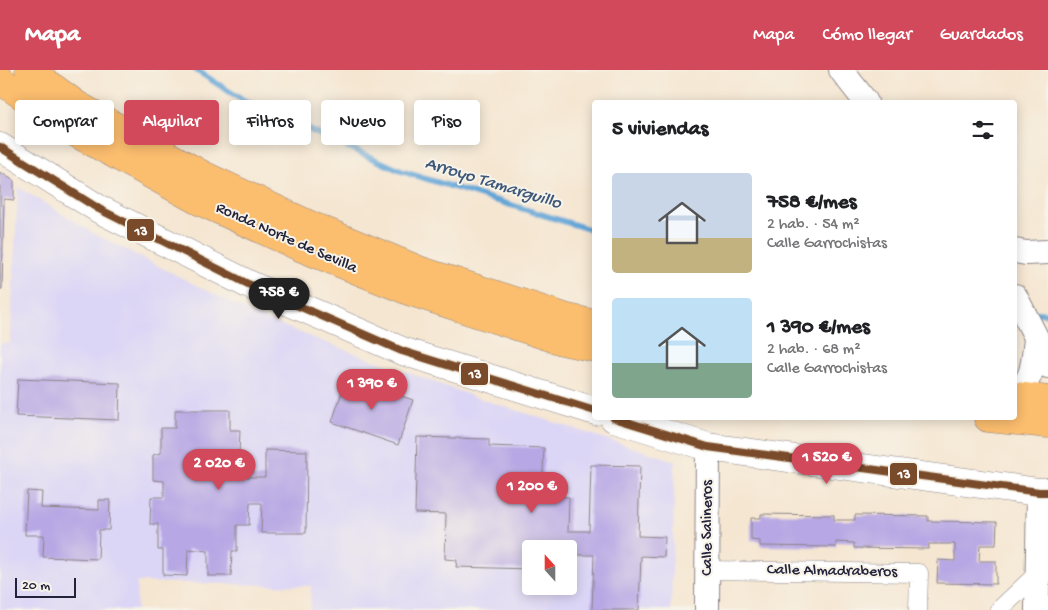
<!DOCTYPE html>
<html lang="es">
<meta charset="utf-8">
<style>
:root{--surface:#fff;--page:#f2f2f2;--text:#202124;--muted:#757577;--accent:#d1495b}
body{margin:0;font-family:"Gochi Hand",sans-serif;background:var(--page);color:var(--text);height:100vh;display:flex;flex-direction:column;font-size:19px;white-space:nowrap}
*{box-sizing:border-box;margin:0}
p{font-size:16px;color:var(--muted)}
.icon{flex:none;width:28px;height:28px;fill:none;stroke:currentColor;stroke-width:2;stroke-linecap:round;stroke-linejoin:round}
.map{position:relative;flex:1;overflow:hidden}
.sheet{position:absolute;left:592px;top:30px;width:425px;height:320px;display:flex;flex-direction:column;background:var(--surface);border-radius:5px;box-shadow:0 2px 12px #0003}
.sheet>*{flex:none}
.banner{position:absolute;left:15px;top:30px;width:475px;height:45px;display:flex;gap:10px}
.needle{width:32px;rotate:339deg}
.buttons{position:absolute;left:522px;top:470px;display:grid;gap:10px}
.buttons a{display:grid;place-items:center;width:55px;height:55px;border-radius:5px;background:var(--surface);box-shadow:0 2px 12px #0003;font-size:25px}
.scale{position:absolute;left:15px;bottom:12px;width:61px;box-sizing:border-box;padding-left:5px;border:2px solid #22223b;border-top:0;font-size:14px;line-height:18px;white-space:nowrap;color:#22223b;-webkit-text-stroke:4px #f7f3e8;paint-order:stroke}
.price{position:absolute;translate:-50% -42px;padding:0 11px;border-radius:18px;background:var(--accent);color:#fff;font-size:16px;line-height:32px;filter:drop-shadow(0 1px 2px #0008)}
.price::after{content:'';position:absolute;left:50%;top:30px;width:15px;height:11px;margin-left:-8px;background:inherit;clip-path:polygon(0 0,100% 0,50% 100%)}
.price.selected{background:#222;color:#fff}
ul{padding:0;list-style:none}
li{display:flex;align-items:center;gap:15px;height:125px;padding:0 20px}
li span{display:grid;place-items:center;flex:none;width:140px;height:100px;border-radius:5px;color:#555}
li>.icon{margin-inline-start:auto}
span .icon{width:60px;height:60px;fill:#fffc;stroke-width:1}
li b{font-size:21px}
h2{display:flex;justify-content:space-between;align-items:center;height:60px;padding:0 20px;font-size:21px}
.pill{padding:0 18px;border-radius:5px;background:var(--surface);box-shadow:0 2px 12px #0003;font-size:18px;line-height:45px}
.pill.selected{background:var(--accent);color:#fff}
header{display:flex;align-items:center;gap:30px;box-sizing:border-box;height:70px;padding:0 25px;background:var(--accent);color:#fff}
header strong{font-size:24px}
nav{display:flex;gap:28px;margin-inline-start:auto;font-size:18px}
.map>svg:first-child{display:block}
.built{fill:#dcd6f6;fill-rule:evenodd}
.lines{fill:none;stroke-linecap:round;stroke-linejoin:round}
.stream{stroke:#63a6d7;stroke-width:6}
.building{fill:#b7a7e4}
.pedestrian-casing{stroke:#8c8486;stroke-width:19}
.minor-casing{stroke:#8c8486;stroke-width:26}
.tertiary-casing{stroke:#8c8486;stroke-width:29}
.trunk-casing{stroke:#8c8486;stroke-width:29}
.pedestrian{stroke:#fff;stroke-width:18}
.minor{stroke:#fff;stroke-width:24}
.tertiary{stroke:#fff;stroke-width:28}
.trunk{stroke:#fbbd6e;stroke-width:28}
.bus-1-casing{stroke:#f7f3e8;stroke-width:11}
.bus-1{stroke:#7a4b2a;stroke-width:8}
.labels{text-anchor:middle;dominant-baseline:central;stroke-width:4;stroke-linejoin:round;paint-order:stroke}
.street-label{font-size:16px;fill:#22223b;stroke:#f7f3e8}
.water-label{font-size:18px;font-style:italic;fill:#3c5779;stroke:#f7f3e8}
.line-badge{stroke:#f7f3e8;stroke-width:2}
.badge-label{font-size:14px;text-anchor:middle;font-weight:bold;fill:#fff}
</style>
<header>
<strong>Mapa</strong>
<nav><a>Mapa</a><a>Cómo llegar</a><a>Guardados</a></nav>
</header>
<div class="map">
<svg width="1048" height="540" viewBox="0 0 1048 540">
<rect width="100%" height="100%" fill="#f7f3e8"/>
<filter id="ink" filterUnits="userSpaceOnUse"><feTurbulence type="fractalNoise" baseFrequency=".02" numOctaves="2"/><feDisplacementMap in="SourceGraphic" scale="10" xChannelSelector="R" yChannelSelector="G"/><feConvolveMatrix kernelMatrix="1 2 1 2 8 2 1 2 1" color-interpolation-filters="sRGB"/></filter>
<filter id="wash" filterUnits="userSpaceOnUse"><feTurbulence type="fractalNoise" baseFrequency=".0096" numOctaves="4" result="noise"/><feDisplacementMap in="SourceGraphic" scale="20" xChannelSelector="R" yChannelSelector="G"/><feGaussianBlur stdDeviation="1.12" result="paint"/><feColorMatrix in="noise" values="0 0 0 0 0 0 0 0 0 0 0 0 0 0 0 0 0 1.4 0 .05"/><feComposite in="paint" operator="in"/></filter>
<g filter="url(#wash)">
<rect width="100%" height="100%" fill="#f5e6d1"/>
<!-- built -->
<path class="built" d="M18 117 95 164 253 244 316 269 475 327 675 391 671 540H310L311 516 137 512 136 540H0V274L10 273ZM531 479H569V516H531Z"/>
<g class="lines">
<!-- stream -->
<g class="stream">
<path d="M196 0 241 29 401 101 595 161"/>
<path d="M1029 242 1048 244"/>
</g>
</g>
<g id="blocks">
<!-- building -->
<g class="building">
<path d="M0 102 14 111V130L4 129 2 219H0Z"/>
<path d="M347 307 413 330 398 375 332 352Z"/>
<path d="M18 309 120 313 119 350 16 346Z"/>
<path d="M175 340H230V360H240L239 384 247 386V407H265V380L307 381 306 463H261L262 433H250L249 455H237V481H232L231 506H208V481L188 479 187 506 163 505V480H158V454H150L151 427H164V411L153 410V385L161 383V358H175Z"/>
<path d="M417 367 489 369V376L544 378 542 426 569 427 568 461H589L591 395 640 396 638 466 665 467 664 487 641 486 639 540H592L594 485H569V479H531V499L456 497 457 490 445 489 446 444 415 443Z"/>
<path d="M27 421 42 422 41 438 99 440V430H110L109 460H99L98 489 43 487 44 465H25Z"/>
<path d="M761 444 834 445V450H855V445L928 446V451L997 452 996 475H980L979 491H996V514L937 513 938 490 955 491V474H929L928 479 854 478V473L836 472V477L760 476V471L751 470V448H761Z"/>
</g>
</g>
</g>
<g filter="url(#ink)">
<use href="#blocks" fill-opacity="0" stroke="#8c8486" stroke-width="1"/>
<g class="lines">
<defs>
<g id="pedestrian">
<path d="M708 500 919 503 918 540"/>
<path d="M999 540 1038 503H1045"/>
</g>
<g id="minor">
<path d="M841 0 866 32"/>
<path d="M1015 181 1026 183 1048 182"/>
<path d="M1015 226 1036 267 1048 296"/>
<path d="M1015 324C1034 310 1033 291 1036 269"/>
<path d="M707 540 708 377"/>
<path d="M1037 540 1039 422"/>
</g>
<g id="tertiary">
<path d="M0 77 99 139 248 214 402 281 595 341"/>
<path d="M614 348 708 377 1039 422H1048"/>
</g>
<g id="trunk">
<path d="M29 0 77 35 203 105 310 155 419 200 568 248 595 254"/>
<path d="M0 10 74 62 197 130 302 178 411 222 562 271 595 278"/>
<path d="M1015 326 1048 330"/>
<path d="M988 348 1048 354"/>
</g>
</defs>
<!-- pedestrian casing -->
<use href="#pedestrian" class="pedestrian-casing"/>
<!-- minor casing -->
<use href="#minor" class="minor-casing"/>
<!-- tertiary casing -->
<use href="#tertiary" class="tertiary-casing"/>
<!-- trunk casing -->
<use href="#trunk" class="trunk-casing"/>
<!-- pedestrian -->
<use href="#pedestrian" class="pedestrian"/>
<!-- minor -->
<use href="#minor" class="minor"/>
<!-- tertiary -->
<use href="#tertiary" class="tertiary"/>
<!-- trunk -->
<use href="#trunk" class="trunk"/>
<defs>
<g id="bus-1">
<path d="M0 77 99 139 248 214 402 281 595 341"/>
<path d="M614 348 708 377 1039 422H1048"/>
</g>
</defs>
<!-- bus-1 casing -->
<use href="#bus-1" class="bus-1-casing"/>
<!-- bus-1 -->
<use href="#bus-1" class="bus-1"/>
</g>
</g>
<g class="labels">
<!-- street labels -->
<g class="street-label">
<text transform="translate(286 169) rotate(24)">Ronda Norte de Sevilla</text>
<text transform="translate(708 458) rotate(-90)">Calle Salineros</text>
<text transform="translate(832 502) rotate(1)">Calle Almadraberos</text>
</g>
<!-- water labels -->
<g class="water-label">
<text transform="translate(493 114) rotate(17)">Arroyo Tamarguillo</text>
</g>
</g>
<g class="line-badge">
<rect x="126" y="148" width="29" height="24" rx="5" fill="#7a4b2a"/>
<rect x="460" y="292" width="29" height="24" rx="5" fill="#7a4b2a"/>
<rect x="889" y="392" width="29" height="24" rx="5" fill="#7a4b2a"/>
</g>
<g class="badge-label">
<text x="141" y="165">13</text>
<text x="475" y="308">13</text>
<text x="904" y="408">13</text>
</g>
</svg>
<div class="buttons">
<a><svg class="needle" viewBox="-14 -14 28 28"><path d="M0-13l5 13h-10z" fill="#e53935"/><path d="M0 13l5-13h-10z" fill="#757577"/></svg></a>
</div>
<div class="scale">20 m</div>
<b class="price selected" style="left:279px;top:250px">758 €</b>
<b class="price" style="left:372px;top:341px">1 390 €</b>
<b class="price" style="left:827px;top:415px">1 520 €</b>
<b class="price" style="left:219px;top:421px">2 020 €</b>
<b class="price" style="left:532px;top:444px">1 200 €</b>
<div class="banner">
<a class="pill">Comprar</a>
<a class="pill selected">Alquilar</a>
<a class="pill">Filtros</a>
<a class="pill">Nuevo</a>
<a class="pill">Piso</a>
</div>
<section class="sheet">
<h2>5 viviendas<svg class="icon" aria-label="filters" viewBox="0 0 24 24"><path d="M4 7h16M4 17h16"/><circle cx="9" cy="7" r="2"/><circle cx="15" cy="17" r="2"/></svg></h2>
<ul>
<li><span style="background:linear-gradient(#c9d6e8 65%,#c2b280 0)"><svg class="icon" aria-label="home" viewBox="0 0 24 24"><path d="M3 11l9-7 9 7M6 9v11h12V9"/></svg></span><div><b>758 €/mes</b><p>2 hab. · 54 m²</p><p>Calle Garrochistas</p></div></li>
<li><span style="background:linear-gradient(#bfe0f5 65%,#7fa58c 0)"><svg class="icon" aria-label="home" viewBox="0 0 24 24"><path d="M3 11l9-7 9 7M6 9v11h12V9"/></svg></span><div><b>1 390 €/mes</b><p>2 hab. · 68 m²</p><p>Calle Garrochistas</p></div></li>
</ul>
</section>
</div>
